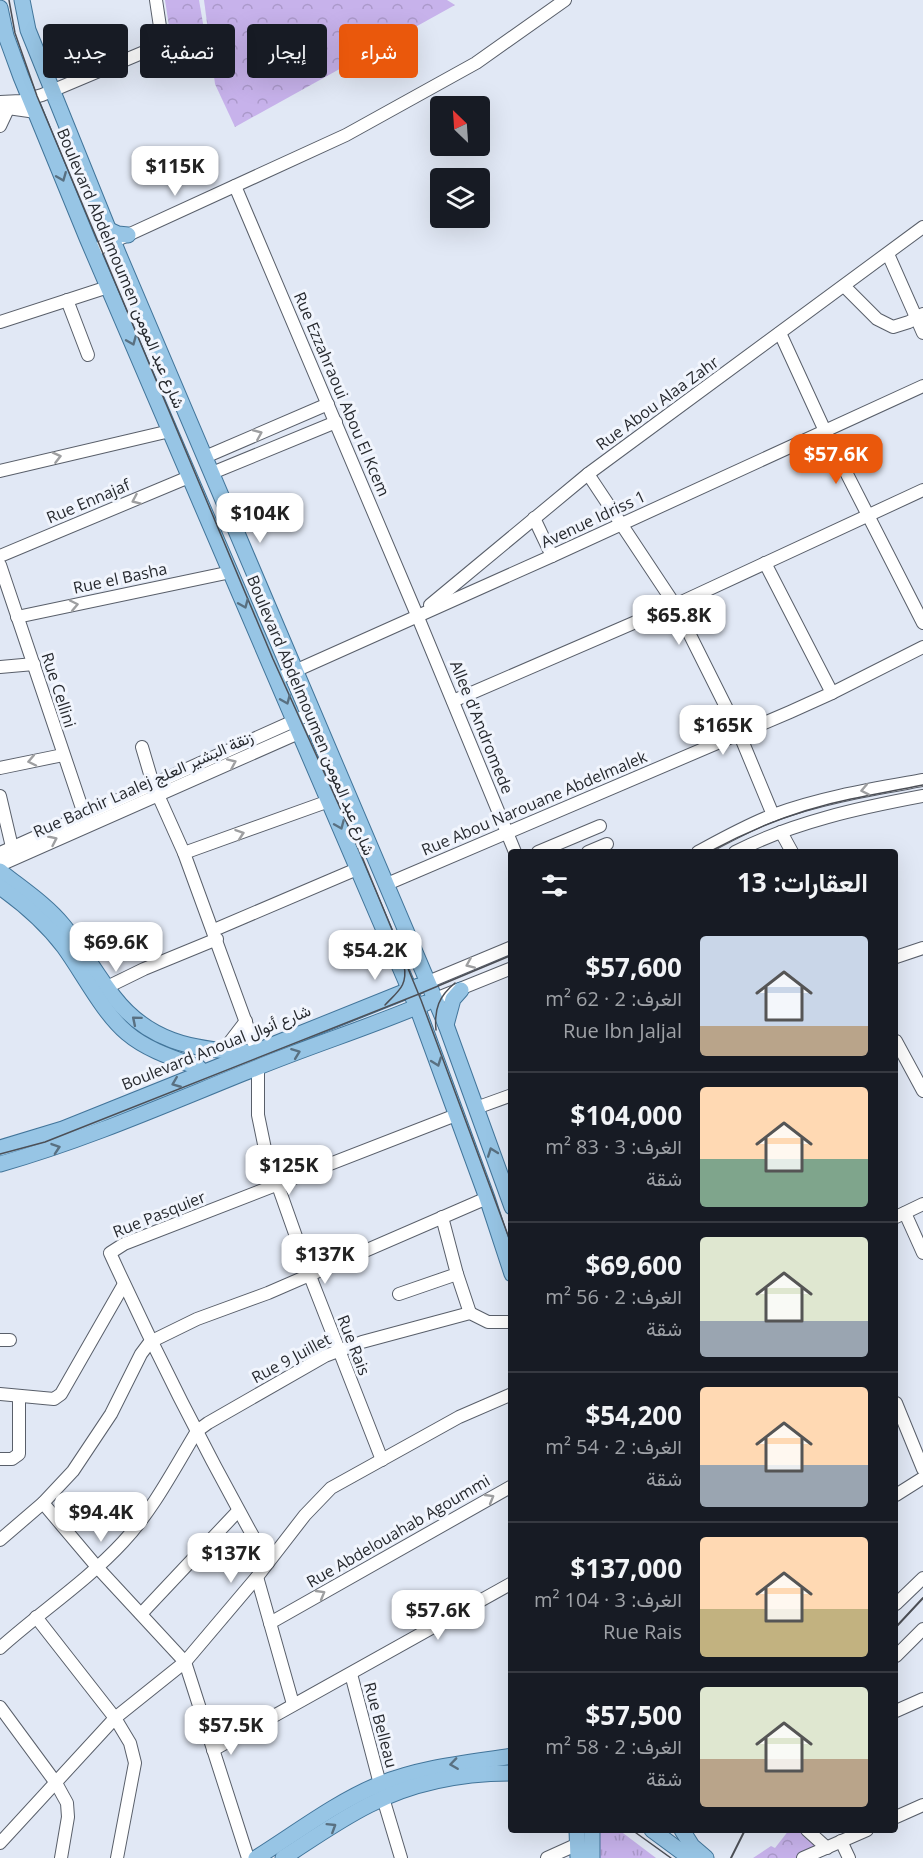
<!DOCTYPE html>
<html lang="ar">
<meta charset="utf-8">
<style>
:root{--surface:#171b24;--page:#20242c;--text:#f1f3f6;--muted:#9ea1a6;--line:#363941;--accent:#ea580c}
body{margin:0;font-family:"Open Sans",Vazirmatn,sans-serif;background:var(--page);color:var(--text);direction:rtl;height:100vh;display:flex;flex-direction:column;font-size:22px;white-space:nowrap}
*{box-sizing:border-box;margin:0}
p{font-size:20px;color:var(--muted)}
.icon{flex:none;width:33px;height:33px;fill:none;stroke:currentColor;stroke-width:2;stroke-linecap:round;stroke-linejoin:round}
.map{position:relative;flex:1;overflow:hidden;direction:ltr}
.side{position:absolute;left:508px;top:849px;width:390px;height:984px;display:flex;flex-direction:column;background:var(--surface);border-radius:6px;box-shadow:0 6px 24px #0002;direction:rtl}
.side>*{flex:none}
.guide{position:absolute;left:18px;top:24px;width:400px;height:54px;direction:rtl;display:flex;gap:12px}
.needle{width:39px;rotate:335deg}
.tools{position:absolute;left:430px;top:96px;display:grid;gap:12px}
.tools a{display:grid;place-items:center;width:60px;height:60px;border-radius:6px;background:var(--surface);box-shadow:0 6px 24px #0002;font-size:30px}
.price{position:absolute;translate:-50% -51px;padding:0 14px;border-radius:12px;background:#fff;color:#222;font-size:20px;line-height:39px;filter:drop-shadow(0 2px 3px #0008)}
.price::after{content:'';position:absolute;left:50%;top:36px;width:18px;height:14px;margin-left:-9px;background:inherit;clip-path:polygon(0 0,100% 0,50% 100%)}
.price.on{background:var(--accent);color:#fff}
ul{padding:0;list-style:none}
li{display:flex;align-items:center;gap:18px;height:150px;padding:0 30px}
li+li{border-top:2px solid var(--line)}
li span{display:grid;place-items:center;flex:none;width:168px;height:120px;border-radius:6px;color:#555}
li>.icon{margin-inline-start:auto}
span .icon{width:72px;height:72px;fill:#fffc;stroke-width:1}
li b{font-size:26px}
h2{display:flex;justify-content:space-between;align-items:center;height:72px;padding:0 30px;font-size:26px}
.tag{padding:0 21px;border-radius:6px;background:var(--surface);box-shadow:0 6px 24px #0002;font-size:21px;line-height:54px}
.tag.on{background:var(--accent);color:#fff}
.map>svg:first-child{display:block}
.grass{fill:url(#grass-tufts)}
.park{fill:url(#park-crowns)}
.lines{fill:none;stroke-linecap:round;stroke-linejoin:round}
.minor-casing{stroke:#595f6a;stroke-width:14}
.major-casing{stroke:#42759a;stroke-width:17}
.minor{stroke:#fff;stroke-width:12}
.major{stroke:#97c5e5;stroke-width:15}
.tram{stroke:#4c4f56;stroke-width:1.5}
.rail{stroke:#4c4f56;stroke-width:2}
.oneway{stroke:#597081}
.oneway2{stroke:#9e9fa1}
.labels{text-anchor:middle;dominant-baseline:central;stroke-width:6;stroke-linejoin:round;paint-order:stroke}
.street-label{font-size:16px;fill:#272a2f;stroke:#f1f5fd}
</style>
<div class="map">
<svg width="923" height="1858" viewBox="0 0 923 1858">
<defs>
<pattern id="grass-tufts" width="24" height="20" patternUnits="userSpaceOnUse" patternTransform="scale(1.5)"><rect width="24" height="20" fill="#c7b2eb"/><path d="M3 7l-1-3M5 7V3M7 7l1-3M15 17l-1-3M17 17v-4M19 17l1-3" fill="none" stroke="#ab99ca"/></pattern>
<pattern id="park-crowns" width="20" height="18" patternUnits="userSpaceOnUse" patternTransform="scale(1.5)"><rect width="20" height="18" fill="#c7b2eb"/><path d="M2 6a3 3 0 1 1 6 0M12 15a3 3 0 1 1 6 0" fill="none" stroke="#ab99ca"/></pattern>
</defs>
<rect width="100%" height="100%" fill="#e1e8f5"/>
<!-- grass -->
<path class="grass" d="M600 1830H619L656 1858H600Z"/>
<!-- park -->
<g class="park">
<path d="M165 0H199L207 47 174 58Z"/>
<path d="M204 0H447L455 5 235 127 215 84Z"/>
<path d="M789 1830H799L820 1848 797 1858H753L771 1846 775 1848Z"/>
</g>
<g class="lines">
<defs>
<g id="minor">
<path d="M0 102 21 101 42 95 156 47 162 40 156 0"/>
<path d="M1 107 36 112"/>
<path d="M0 126 8 109"/>
<path d="M235 186 417 615 515 852"/>
<path d="M93 251 346 135 476 63 565 0"/>
<path d="M888 254 923 333"/>
<path d="M844 286 877 319 893 327 909 322 923 314"/>
<path d="M67 300 88 355"/>
<path d="M0 322 108 287"/>
<path d="M780 333 825 431 923 623"/>
<path d="M205 457 328 404"/>
<path d="M0 471 170 431"/>
<path d="M212 473 336 422"/>
<path d="M588 474 675 605 739 733 773 815"/>
<path d="M534 518 552 556"/>
<path d="M0 556 189 477"/>
<path d="M765 563 832 693"/>
<path d="M0 565 86 820"/>
<path d="M430 605 588 474 923 227"/>
<path d="M17 617 231 572"/>
<path d="M0 667 34 664"/>
<path d="M277 679 552 556 923 386"/>
<path d="M453 701 675 605 923 490"/>
<path d="M142 747 153 784"/>
<path d="M0 768 63 755"/>
<path d="M158 795 184 853 256 1050"/>
<path d="M0 796 12 847"/>
<path d="M781 832 792 852"/>
<path d="M538 852 600 826"/>
<path d="M588 852 607 844"/>
<path d="M698 852C722 839 747 825 773 815 822 797 873 789 923 780"/>
<path d="M735 852C794 822 859 808 923 796"/>
<path d="M0 853 314 712"/>
<path d="M184 853 329 801"/>
<path d="M0 865 319 724"/>
<path d="M387 884 790 712 832 693 923 647"/>
<path d="M214 930 357 869"/>
<path d="M896 957 923 948"/>
<path d="M428 982 512 947"/>
<path d="M99 991 144 969 217 939"/>
<path d="M435 999 512 968"/>
<path d="M896 1041 923 1091"/>
<path d="M223 1051 246 1021"/>
<path d="M258 1067V1115L265 1149 310 1276 382 1460"/>
<path d="M476 1108 512 1095"/>
<path d="M905 1213 923 1253"/>
<path d="M896 1217 923 1204"/>
<path d="M457 1274 470 1313"/>
<path d="M399 1294 457 1274 442 1217"/>
<path d="M0 1340H10"/>
<path d="M0 1394 54 1399 61 1394 124 1284"/>
<path d="M896 1403 923 1469"/>
<path d="M0 1459H12L19 1454V1396"/>
<path d="M896 1495 923 1478"/>
<path d="M43 1503 97 1567 185 1662 248 1858"/>
<path d="M0 1540 43 1503 73 1471 111 1414 141 1354 150 1342 197 1319 268 1293 487 1198"/>
<path d="M268 1563C211 1462 158 1358 110 1253L124 1244 456 1115"/>
<path d="M257 1577 293 1704"/>
<path d="M896 1604 923 1578"/>
<path d="M141 1614 238 1511"/>
<path d="M36 1617 115 1718 130 1743 135 1763 117 1858"/>
<path d="M270 1623 512 1486"/>
<path d="M0 1648C40 1612 86 1582 123 1542 153 1510 174 1469 197 1431L208 1423 325 1356 362 1342 470 1313 488 1322H512"/>
<path d="M896 1656 923 1629"/>
<path d="M351 1674 380 1784"/>
<path d="M0 1707 56 1783 67 1803 68 1817 61 1858"/>
<path d="M896 1711 923 1699"/>
<path d="M213 1750 512 1583"/>
<path d="M383 1798 401 1858"/>
<path d="M896 1817 923 1805"/>
<path d="M807 1830 827 1848"/>
<path d="M841 1841 849 1858"/>
<path d="M0 1843 115 1718 185 1662 257 1577 305 1515 331 1488 459 1417 512 1394"/>
<path d="M547 1858 578 1844"/>
<path d="M803 1858 867 1830"/>
</g>
<g id="major">
<path d="M22 0 28 30 118 253 446 1025 512 1207"/>
<path d="M0 8 6 36 21 77 87 238 417 1007 487 1198 512 1274"/>
<path d="M107 229 118 234 128 235"/>
<path d="M0 871C21 888 46 904 63 925 82 948 96 974 114 997 148 1041 192 1050 245 1052"/>
<path d="M0 887C24 904 46 923 64 947 83 973 103 1013 127 1033 147 1050 173 1058 198 1067L203 1072"/>
<path d="M446 1025 453 999 461 990"/>
<path d="M0 1148 63 1129 419 986"/>
<path d="M0 1164C88 1139 171 1102 256 1068 312 1045 370 1027 426 1003"/>
<path d="M577 1830 578 1858"/>
<path d="M592 1830V1858"/>
<path d="M652 1830 690 1858"/>
<path d="M682 1830 692 1846 706 1858"/>
<path d="M256 1858C296 1833 336 1802 380 1784 422 1767 467 1763 512 1756"/>
<path d="M283 1858C311 1840 339 1820 369 1805 413 1782 462 1773 512 1773"/>
</g>
</defs>
<!-- minor casing -->
<use href="#minor" class="minor-casing"/>
<!-- major casing -->
<use href="#major" class="major-casing"/>
<!-- minor -->
<use href="#minor" class="minor"/>
<!-- major -->
<use href="#major" class="major"/>
<!-- tram -->
<g class="tram">
<path d="M9 0 15 33 37 96 273 659 360 852 421 1000 512 1246"/>
<path d="M709 852C753 828 802 809 851 799 875 794 899 790 923 785"/>
<path d="M385 1005C398 991 408 986 404 965"/>
<path d="M436 1030C434 1009 439 996 455 983"/>
<path d="M0 1154 45 1142 419 994 512 955"/>
<path d="M632 1830 671 1858"/>
</g>
<!-- rail -->
<g class="rail">
<path d="M896 1627 923 1598"/>
<path d="M731 1858 745 1830"/>
</g>
</g>
<!-- one-way arrows -->
<defs><path id="oneway-chevron" d="M-2-3.5L2.5 0L-2 3.5" fill="none" stroke-width="1.6" stroke-linecap="round" stroke-linejoin="round" transform="scale(1.5)"/></defs>
<g class="oneway">
<use href="#oneway-chevron" transform="translate(62 177) rotate(68)"/>
<use href="#oneway-chevron" transform="translate(132 341) rotate(67)"/>
<use href="#oneway-chevron" transform="translate(244 604) rotate(67)"/>
<use href="#oneway-chevron" transform="translate(286 700) rotate(67)"/>
<use href="#oneway-chevron" transform="translate(340 825) rotate(67)"/>
<use href="#oneway-chevron" transform="translate(136 1020) rotate(-140)"/>
<use href="#oneway-chevron" transform="translate(296 1053) rotate(-21)"/>
<use href="#oneway-chevron" transform="translate(437 1062) rotate(70)"/>
<use href="#oneway-chevron" transform="translate(176 1083) rotate(158)"/>
<use href="#oneway-chevron" transform="translate(56 1148) rotate(-19)"/>
<use href="#oneway-chevron" transform="translate(492 1152) rotate(-110)"/>
<use href="#oneway-chevron" transform="translate(454 1764) rotate(172)"/>
<use href="#oneway-chevron" transform="translate(332 1827) rotate(-32)"/>
</g>
<g class="oneway2">
<use href="#oneway-chevron" transform="translate(258 434) rotate(-23)"/>
<use href="#oneway-chevron" transform="translate(57 457) rotate(-14)"/>
<use href="#oneway-chevron" transform="translate(136 500) rotate(156)"/>
<use href="#oneway-chevron" transform="translate(74 605) rotate(-12)"/>
<use href="#oneway-chevron" transform="translate(32 761) rotate(168)"/>
<use href="#oneway-chevron" transform="translate(232 763) rotate(-24)"/>
<use href="#oneway-chevron" transform="translate(865 790) rotate(169)"/>
<use href="#oneway-chevron" transform="translate(240 834) rotate(-19)"/>
<use href="#oneway-chevron" transform="translate(53 840) rotate(-25)"/>
<use href="#oneway-chevron" transform="translate(470 964) rotate(157)"/>
<use href="#oneway-chevron" transform="translate(490 1498) rotate(-30)"/>
<use href="#oneway-chevron" transform="translate(321 1594) rotate(-30)"/>
</g>
<g class="labels">
<!-- street labels -->
<g class="street-label">
<text transform="translate(121 268) rotate(67)">Boulevard Abdelmoumen شارع عبد المومن</text>
<text transform="translate(342 394) rotate(67)">Rue Ezzahraoui Abou El Kcem</text>
<text transform="translate(657 403) rotate(-36)">Rue Abou Alaa Zahr</text>
<text transform="translate(88 501) rotate(-23)">Rue Ennajaf</text>
<text transform="translate(593 519) rotate(-25)">Avenue Idriss 1</text>
<text transform="translate(120 578) rotate(-12)">Rue el Basha</text>
<text transform="translate(59 690) rotate(72)">Rue Cellini</text>
<text transform="translate(311 715) rotate(67)">Boulevard Abdelmoumen شارع عبد المومن</text>
<text transform="translate(482 727) rotate(68)">Allee d'Andromede</text>
<text transform="translate(143 784) rotate(-24)">Rue Bachir Laalej زنقة البشير العلج</text>
<text transform="translate(534 803) rotate(-23)">Rue Abou Narouane Abdelmalek</text>
<text transform="translate(216 1047) rotate(-22)">Boulevard Anoual شارع أنوال</text>
<text transform="translate(159 1214) rotate(-22)">Rue Pasquier</text>
<text transform="translate(354 1345) rotate(69)">Rue Rais</text>
<text transform="translate(291 1358) rotate(-28)">Rue 9 Juillet</text>
<text transform="translate(398 1531) rotate(-30)">Rue Abdelouahab Agoummi</text>
<text transform="translate(381 1725) rotate(75)">Rue Belleau</text>
</g>
</g>
</svg>
<div class="tools">
<a><svg class="needle" viewBox="-14 -14 28 28"><path d="M0-13l5 13h-10z" fill="#e53935"/><path d="M0 13l5-13h-10z" fill="#9ea1a6"/></svg></a>
<a><svg class="icon" aria-label="layers" viewBox="0 0 24 24"><path d="M12 4l9 5-9 5-9-5zM3 14l9 5 9-5"/></svg></a>
</div>
<b class="price" style="left:175px;top:197px">$115K</b>
<b class="price on" style="left:836px;top:485px">$57.6K</b>
<b class="price" style="left:260px;top:544px">$104K</b>
<b class="price" style="left:679px;top:646px">$65.8K</b>
<b class="price" style="left:723px;top:756px">$165K</b>
<b class="price" style="left:116px;top:973px">$69.6K</b>
<b class="price" style="left:375px;top:981px">$54.2K</b>
<b class="price" style="left:289px;top:1196px">$125K</b>
<b class="price" style="left:325px;top:1285px">$137K</b>
<b class="price" style="left:101px;top:1543px">$94.4K</b>
<b class="price" style="left:231px;top:1584px">$137K</b>
<b class="price" style="left:438px;top:1641px">$57.6K</b>
<b class="price" style="left:231px;top:1756px">$57.5K</b>
<div class="guide">
<a class="tag on">شراء</a>
<a class="tag">إيجار</a>
<a class="tag">تصفية</a>
<a class="tag">جديد</a>
</div>
<section class="side">
<h2>العقارات: 13<svg class="icon" aria-label="filters" viewBox="0 0 24 24"><path d="M4 7h16M4 17h16"/><circle cx="9" cy="7" r="2"/><circle cx="15" cy="17" r="2"/></svg></h2>
<ul>
<li><span style="background:linear-gradient(#c9d6e8 75%,#b9a48a 0)"><svg class="icon" aria-label="home" viewBox="0 0 24 24"><path d="M3 11l9-7 9 7M6 9v11h12V9"/></svg></span><div><b>$57,600</b><p>الغرف: 2 · 62 m²</p><p>Rue Ibn Jaljal</p></div></li>
<li><span style="background:linear-gradient(#ffd9b3 60%,#7fa58c 0)"><svg class="icon" aria-label="home" viewBox="0 0 24 24"><path d="M3 11l9-7 9 7M6 9v11h12V9"/></svg></span><div><b>$104,000</b><p>الغرف: 3 · 83 m²</p><p>شقة</p></div></li>
<li><span style="background:linear-gradient(#dfe7d0 70%,#9aa5b1 0)"><svg class="icon" aria-label="home" viewBox="0 0 24 24"><path d="M3 11l9-7 9 7M6 9v11h12V9"/></svg></span><div><b>$69,600</b><p>الغرف: 2 · 56 m²</p><p>شقة</p></div></li>
<li><span style="background:linear-gradient(#ffd9b3 65%,#9aa5b1 0)"><svg class="icon" aria-label="home" viewBox="0 0 24 24"><path d="M3 11l9-7 9 7M6 9v11h12V9"/></svg></span><div><b>$54,200</b><p>الغرف: 2 · 54 m²</p><p>شقة</p></div></li>
<li><span style="background:linear-gradient(#ffd9b3 60%,#c2b280 0)"><svg class="icon" aria-label="home" viewBox="0 0 24 24"><path d="M3 11l9-7 9 7M6 9v11h12V9"/></svg></span><div><b>$137,000</b><p>الغرف: 3 · 104 m²</p><p>Rue Rais</p></div></li>
<li><span style="background:linear-gradient(#dfe7d0 60%,#b9a48a 0)"><svg class="icon" aria-label="home" viewBox="0 0 24 24"><path d="M3 11l9-7 9 7M6 9v11h12V9"/></svg></span><div><b>$57,500</b><p>الغرف: 2 · 58 m²</p><p>شقة</p></div></li>
</ul>
</section>
</div>
